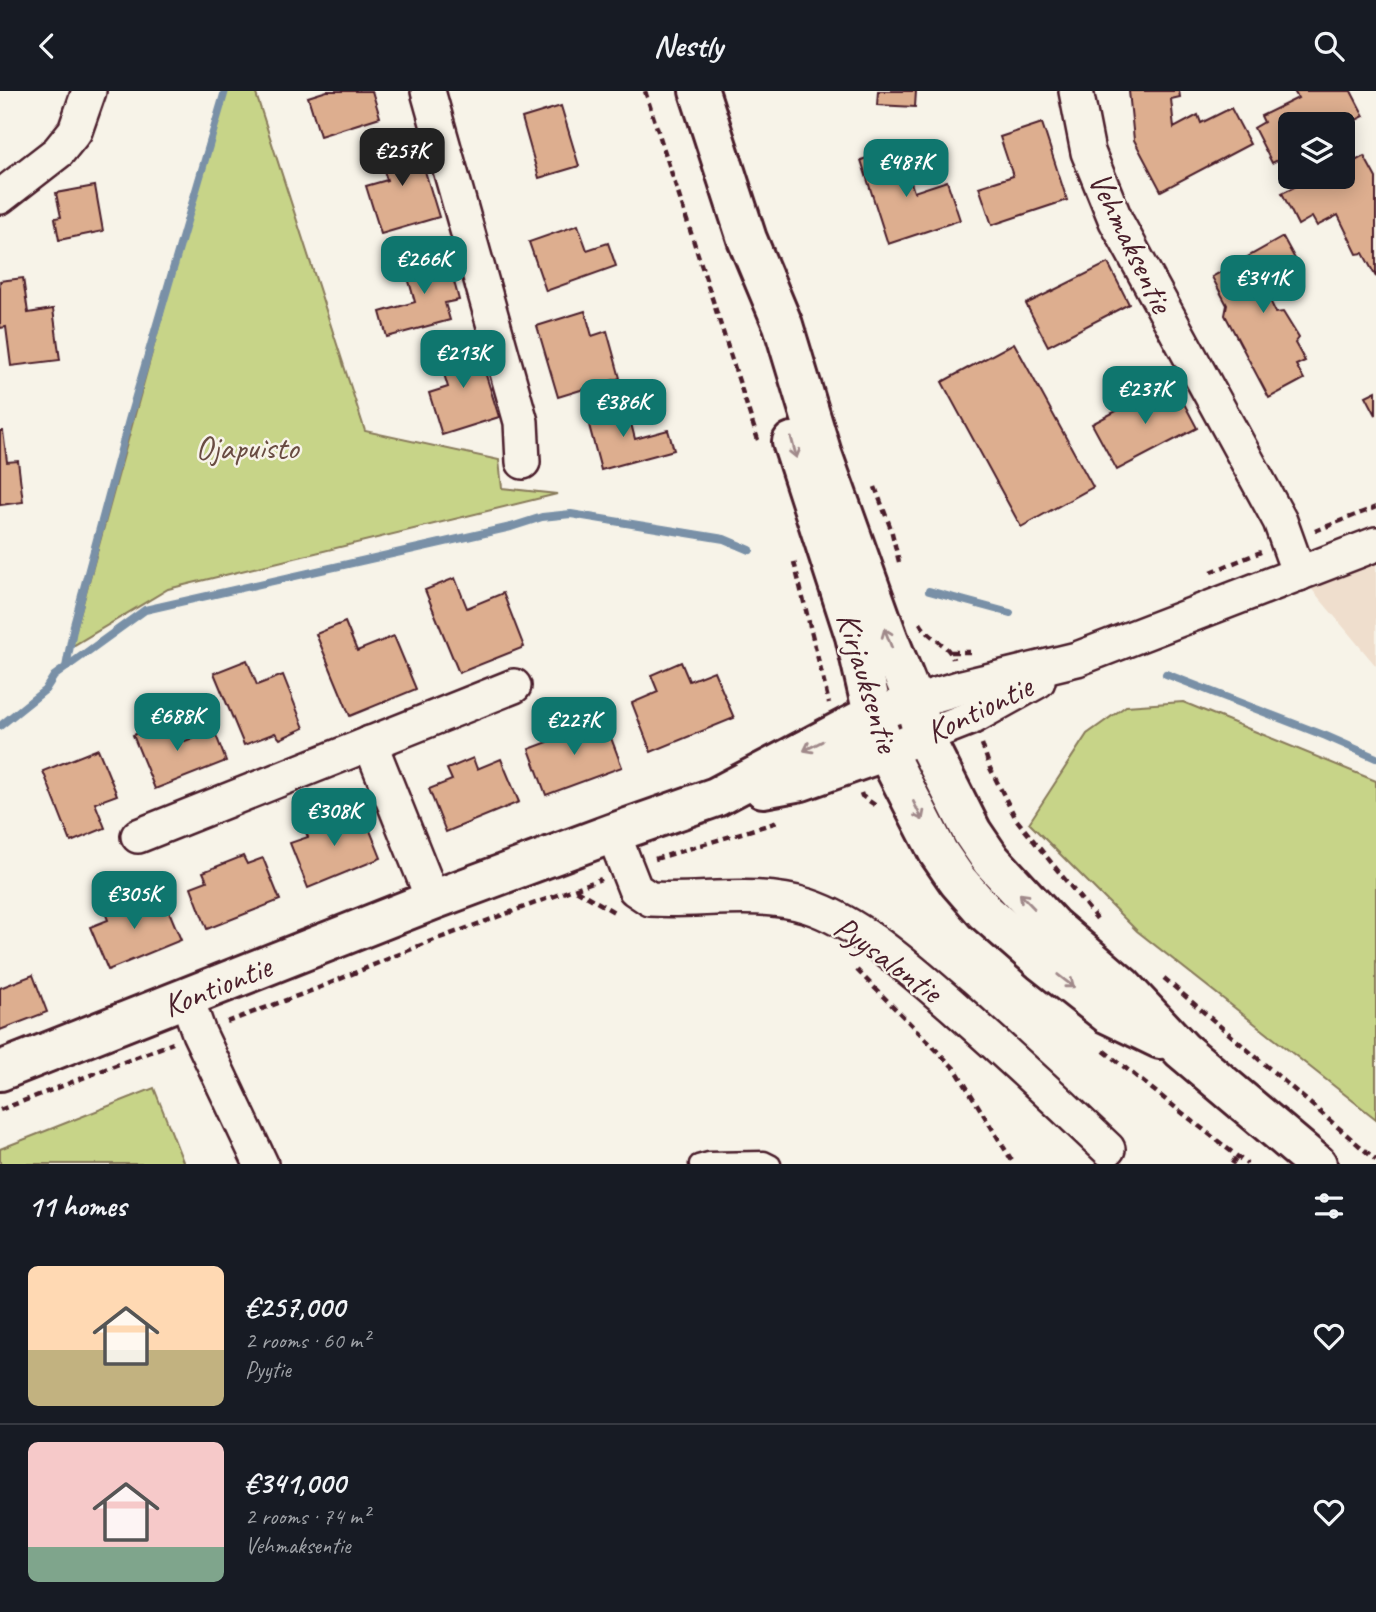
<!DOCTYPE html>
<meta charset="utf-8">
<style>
:root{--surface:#171b24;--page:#20242c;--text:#f1f3f6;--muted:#9ea1a6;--line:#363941;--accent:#0f766e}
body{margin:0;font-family:Caveat,sans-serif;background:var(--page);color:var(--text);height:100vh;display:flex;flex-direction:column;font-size:26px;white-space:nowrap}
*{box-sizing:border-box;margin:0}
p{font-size:23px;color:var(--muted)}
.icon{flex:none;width:38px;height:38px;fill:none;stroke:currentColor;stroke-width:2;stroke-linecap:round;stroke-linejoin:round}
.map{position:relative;height:1073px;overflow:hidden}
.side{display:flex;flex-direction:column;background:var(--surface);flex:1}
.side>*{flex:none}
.controls{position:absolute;left:1278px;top:21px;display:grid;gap:14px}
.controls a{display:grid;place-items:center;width:77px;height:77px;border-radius:10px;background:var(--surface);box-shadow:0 4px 18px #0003;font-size:35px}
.price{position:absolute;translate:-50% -60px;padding:0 16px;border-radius:14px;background:var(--accent);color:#fff;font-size:23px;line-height:46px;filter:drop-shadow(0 2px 4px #0008)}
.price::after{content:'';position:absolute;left:50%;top:42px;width:21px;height:16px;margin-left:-10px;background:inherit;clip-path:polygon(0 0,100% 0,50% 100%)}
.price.selected{background:#222;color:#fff}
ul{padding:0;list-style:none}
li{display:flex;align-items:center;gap:21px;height:175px;padding:0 28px}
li+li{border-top:2px solid var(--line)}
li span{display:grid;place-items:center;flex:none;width:196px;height:140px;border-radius:10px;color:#555}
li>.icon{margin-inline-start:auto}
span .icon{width:84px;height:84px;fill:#fffc;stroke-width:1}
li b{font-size:30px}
h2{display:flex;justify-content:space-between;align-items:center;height:84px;padding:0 28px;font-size:30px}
header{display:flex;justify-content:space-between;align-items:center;height:91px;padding:0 28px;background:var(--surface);font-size:32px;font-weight:700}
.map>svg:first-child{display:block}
.built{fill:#efdecd}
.green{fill:#c7d488;stroke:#887a5a;stroke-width:2}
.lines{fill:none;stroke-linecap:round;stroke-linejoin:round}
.stream{stroke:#7990a7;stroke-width:8}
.building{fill:#ddae8f;stroke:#4a1f2b;stroke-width:2}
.service-casing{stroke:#4a1f2b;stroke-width:21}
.minor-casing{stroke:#4a1f2b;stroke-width:38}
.tertiary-casing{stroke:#4a1f2b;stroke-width:44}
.path{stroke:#4a1f2b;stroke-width:4.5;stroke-dasharray:7 5;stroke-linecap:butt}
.service{stroke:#f7f3e8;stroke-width:16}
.minor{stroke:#f7f3e8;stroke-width:33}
.tertiary{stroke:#f7f3e8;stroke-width:38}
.oneway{stroke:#a0898a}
.labels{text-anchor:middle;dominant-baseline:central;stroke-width:5;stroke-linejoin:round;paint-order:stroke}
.street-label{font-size:33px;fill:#4a1f2b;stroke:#f7f3e8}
.park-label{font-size:33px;fill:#694c42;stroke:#f7f3e8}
</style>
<header><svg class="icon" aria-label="back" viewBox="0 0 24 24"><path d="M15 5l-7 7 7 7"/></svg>Nestly<svg class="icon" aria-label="search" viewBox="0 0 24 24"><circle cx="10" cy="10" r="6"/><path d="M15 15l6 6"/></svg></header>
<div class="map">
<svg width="1376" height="1073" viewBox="0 0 1376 1073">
<rect width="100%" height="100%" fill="#f7f3e8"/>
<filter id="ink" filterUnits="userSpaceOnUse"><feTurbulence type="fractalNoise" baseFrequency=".0143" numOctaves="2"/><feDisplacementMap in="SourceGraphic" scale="14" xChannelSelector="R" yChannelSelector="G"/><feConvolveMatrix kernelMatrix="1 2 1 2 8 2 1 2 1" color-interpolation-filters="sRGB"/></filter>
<g filter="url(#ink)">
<!-- built -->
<path class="built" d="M1376 453V575L1299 483Z"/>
<!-- green -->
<g class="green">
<path d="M224 0H255L365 340 499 369 502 397 557 403 168 498 71 556Z"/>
<path d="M1183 611 1376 690V1028L1137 840 1029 732 1087 643 1126 615Z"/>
<path d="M154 997 184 1073H0V1058Z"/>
</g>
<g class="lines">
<!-- stream -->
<g class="stream">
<path d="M929 500 1010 522"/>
<path d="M66 576 74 534 129 329 225 0"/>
<path d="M1166 583 1326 645 1376 667"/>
<path d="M0 635 45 599 54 585 145 519 511 436 542 426 571 423 724 448 750 459"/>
</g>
</g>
<!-- building -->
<g class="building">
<path d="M327 0H372L380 26 320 45 308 6Z"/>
<path d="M878 0H916L915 16 877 14Z"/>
<path d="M1129 0H1179L1180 6 1171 8 1174 37 1198 24 1201 32 1231 17 1250 53 1161 100 1134 49Z"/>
<path d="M1294 0H1351L1364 25 1342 36V33H1290V63L1272 72 1254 37 1264 31 1261 25 1298 7Z"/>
<path d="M561 15 579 75 539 87 522 27Z"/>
<path d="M1042 32 1067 109 992 134 979 96 1013 85 1000 46Z"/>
<path d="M414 44 439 126 381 143 366 95 387 89 376 55Z"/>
<path d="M900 56 914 101 947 90 960 129 888 153 861 69Z"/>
<path d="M1364 65 1376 87V186L1363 162 1357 163 1338 124 1317 135 1312 126 1298 134 1282 102 1315 86H1342V77Z"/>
<path d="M95 95 103 140 59 149 55 127 61 126 56 102Z"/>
<path d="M578 134 587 159 608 152 616 175 546 200 529 151Z"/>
<path d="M1283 146 1300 177 1288 184 1290 191 1267 203 1276 222 1283 221 1299 247 1295 252 1305 270 1296 274 1304 288 1269 307 1225 224 1227 214 1212 186Z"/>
<path d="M446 161 459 209 445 212 450 229 387 246 380 221 415 211 404 173Z"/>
<path d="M1108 172 1129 213 1048 255 1026 213Z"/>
<path d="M23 187 28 222 53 218 60 269 11 275 6 236 0 237V190Z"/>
<path d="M585 220 592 245 607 240 620 287 558 306 537 235Z"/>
<path d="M475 249 499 326 442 344 429 302 448 296 437 261Z"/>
<path d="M1014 252 1093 396 1021 436 942 291Z"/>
<path d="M1172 290 1197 337 1117 379 1092 333Z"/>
<path d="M1376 300V324L1366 305Z"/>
<path d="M626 313 635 348 668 339 674 359 601 379 586 323Z"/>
<path d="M0 340H3L7 371 18 370 23 411 0 414Z"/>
<path d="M455 487 467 517 503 502 524 556 459 582 425 499Z"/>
<path d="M345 531 357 560 394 545 416 598 350 625 316 543Z"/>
<path d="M247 569 257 594 283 584 304 637 280 648 275 642 244 654 214 582Z"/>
<path d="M681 571 689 590 714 580 734 627 651 661 632 612 658 601 651 584Z"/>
<path d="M177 627 185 650 214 639 226 670 155 698 133 644Z"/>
<path d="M605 631 622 676 546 704 529 658 548 651 544 642 571 632 575 642Z"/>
<path d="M98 658 117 704 95 712 105 737 71 751 43 680Z"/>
<path d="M473 667 477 678 501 668 519 711 446 741 429 698 452 689 447 678Z"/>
<path d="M343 719 346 729 363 722 381 767 308 797 290 752 308 746 303 735Z"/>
<path d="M243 765 247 773 263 767 280 809 207 838 191 796 207 790 203 781Z"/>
<path d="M123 805 129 820 163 806 181 849 108 879 90 836 108 829 102 814Z"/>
<path d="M33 884 47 921 0 939V897Z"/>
</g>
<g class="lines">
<defs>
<path id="service" d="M698 1073 709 1070 764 1069 772 1073"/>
<g id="minor">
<path d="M428 0 521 331 523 371"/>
<path d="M1076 0 1088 61 1116 130 1280 430 1299 483"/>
<path d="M0 106 58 61 75 40 89 0"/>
<path d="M873 623 962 596 1077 568 1376 453"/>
<path d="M370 652 433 809"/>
<path d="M886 660 973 626 1038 590"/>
<path d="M613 742 635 798 650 808C702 811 758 799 808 815 860 832 911 879 952 914 1005 961 1057 1009 1108 1058"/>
<path d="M138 745 514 595"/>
<path d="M187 908 199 942 261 1073"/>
</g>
<g id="tertiary">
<path d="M699 0 747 148 783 234 822 363 888 547 914 611 924 646 972 741 991 769 1052 835 1123 896 1182 959 1317 1073"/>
<path d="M792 351 855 545 873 623 886 660 938 761 958 790 985 821 1041 870 1108 923 1160 948"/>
<path d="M763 697 801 690 886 660"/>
<path d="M0 980 433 809 613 742 716 706 873 623"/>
</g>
</defs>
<!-- service casing -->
<use href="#service" class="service-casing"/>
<!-- minor casing -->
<use href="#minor" class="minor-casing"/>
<!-- tertiary casing -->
<use href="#tertiary" class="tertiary-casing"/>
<!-- path -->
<g class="path">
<path d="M645 0 758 349"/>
<path d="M875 396 891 438 900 475"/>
<path d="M1315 440 1376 416"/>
<path d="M794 471 829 612"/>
<path d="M1211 481 1261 461"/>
<path d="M920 532C928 547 949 553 953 568"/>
<path d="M951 561H972"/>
<path d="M982 653 990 677 1016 728 1097 828"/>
<path d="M861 702 862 705 875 714"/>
<path d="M655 768 781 730"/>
<path d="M576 799 614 821"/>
<path d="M857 879 956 979 1014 1073"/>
<path d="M1164 887 1376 1069"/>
<path d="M227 931 316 898 426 852 601 788"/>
<path d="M1104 960 1247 1073"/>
<path d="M0 1019 173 952"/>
<path d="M1232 1073 1237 1065"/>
</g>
<!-- service -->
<use href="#service" class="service"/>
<!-- minor -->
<use href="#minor" class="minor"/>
<!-- tertiary -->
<use href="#tertiary" class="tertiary"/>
</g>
<!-- one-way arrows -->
<defs><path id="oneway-shaft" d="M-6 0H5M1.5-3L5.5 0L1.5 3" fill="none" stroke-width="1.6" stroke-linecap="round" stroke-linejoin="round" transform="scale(1.75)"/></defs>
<g class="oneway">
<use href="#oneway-shaft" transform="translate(794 357) rotate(75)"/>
<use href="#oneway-shaft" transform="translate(888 547) rotate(-111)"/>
<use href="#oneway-shaft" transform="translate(813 655) rotate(153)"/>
<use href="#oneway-shaft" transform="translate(918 720) rotate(64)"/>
<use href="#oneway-shaft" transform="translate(1027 810) rotate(-134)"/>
<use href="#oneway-shaft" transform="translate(1066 890) rotate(38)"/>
</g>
</g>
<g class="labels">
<!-- street labels -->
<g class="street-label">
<text transform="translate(1131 151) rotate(64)">Vehmaksentie</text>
<text transform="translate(868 591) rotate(73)">Kirjauksentie</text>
<text transform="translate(979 618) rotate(-26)">Kontiontie</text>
<text transform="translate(888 868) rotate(36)">Pyysalontie</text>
<text transform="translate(217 895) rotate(-22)">Kontiontie</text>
</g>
<!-- park labels -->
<g class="park-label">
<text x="247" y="357">Ojapuisto</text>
</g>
</g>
</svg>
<div class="controls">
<a><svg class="icon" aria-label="layers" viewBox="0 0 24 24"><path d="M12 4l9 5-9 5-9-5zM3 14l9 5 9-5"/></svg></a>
</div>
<b class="price selected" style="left:402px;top:97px">€257K</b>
<b class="price" style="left:906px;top:108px">€487K</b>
<b class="price" style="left:424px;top:205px">€266K</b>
<b class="price" style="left:1263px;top:224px">€341K</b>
<b class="price" style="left:463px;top:299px">€213K</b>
<b class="price" style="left:1145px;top:335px">€237K</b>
<b class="price" style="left:623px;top:348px">€386K</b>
<b class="price" style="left:177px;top:662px">€688K</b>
<b class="price" style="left:574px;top:666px">€227K</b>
<b class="price" style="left:334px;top:757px">€308K</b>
<b class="price" style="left:134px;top:840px">€305K</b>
</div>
<section class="side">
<h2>11 homes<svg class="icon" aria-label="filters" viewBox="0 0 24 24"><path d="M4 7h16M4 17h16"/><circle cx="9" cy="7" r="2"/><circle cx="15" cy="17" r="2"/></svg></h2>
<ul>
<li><span style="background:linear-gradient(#ffd9b3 60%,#c2b280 0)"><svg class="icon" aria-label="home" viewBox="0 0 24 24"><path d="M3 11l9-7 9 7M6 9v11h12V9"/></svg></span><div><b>€257,000</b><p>2 rooms · 60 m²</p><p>Pyytie</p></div><svg class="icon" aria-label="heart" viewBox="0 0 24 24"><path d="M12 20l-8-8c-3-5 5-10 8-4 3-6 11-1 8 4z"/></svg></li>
<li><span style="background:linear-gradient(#f6c9c9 75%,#7fa58c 0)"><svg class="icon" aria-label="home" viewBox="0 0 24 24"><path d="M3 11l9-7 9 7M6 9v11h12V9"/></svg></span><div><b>€341,000</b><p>2 rooms · 74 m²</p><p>Vehmaksentie</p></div><svg class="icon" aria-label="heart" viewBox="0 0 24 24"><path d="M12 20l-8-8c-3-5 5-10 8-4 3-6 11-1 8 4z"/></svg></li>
</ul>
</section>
